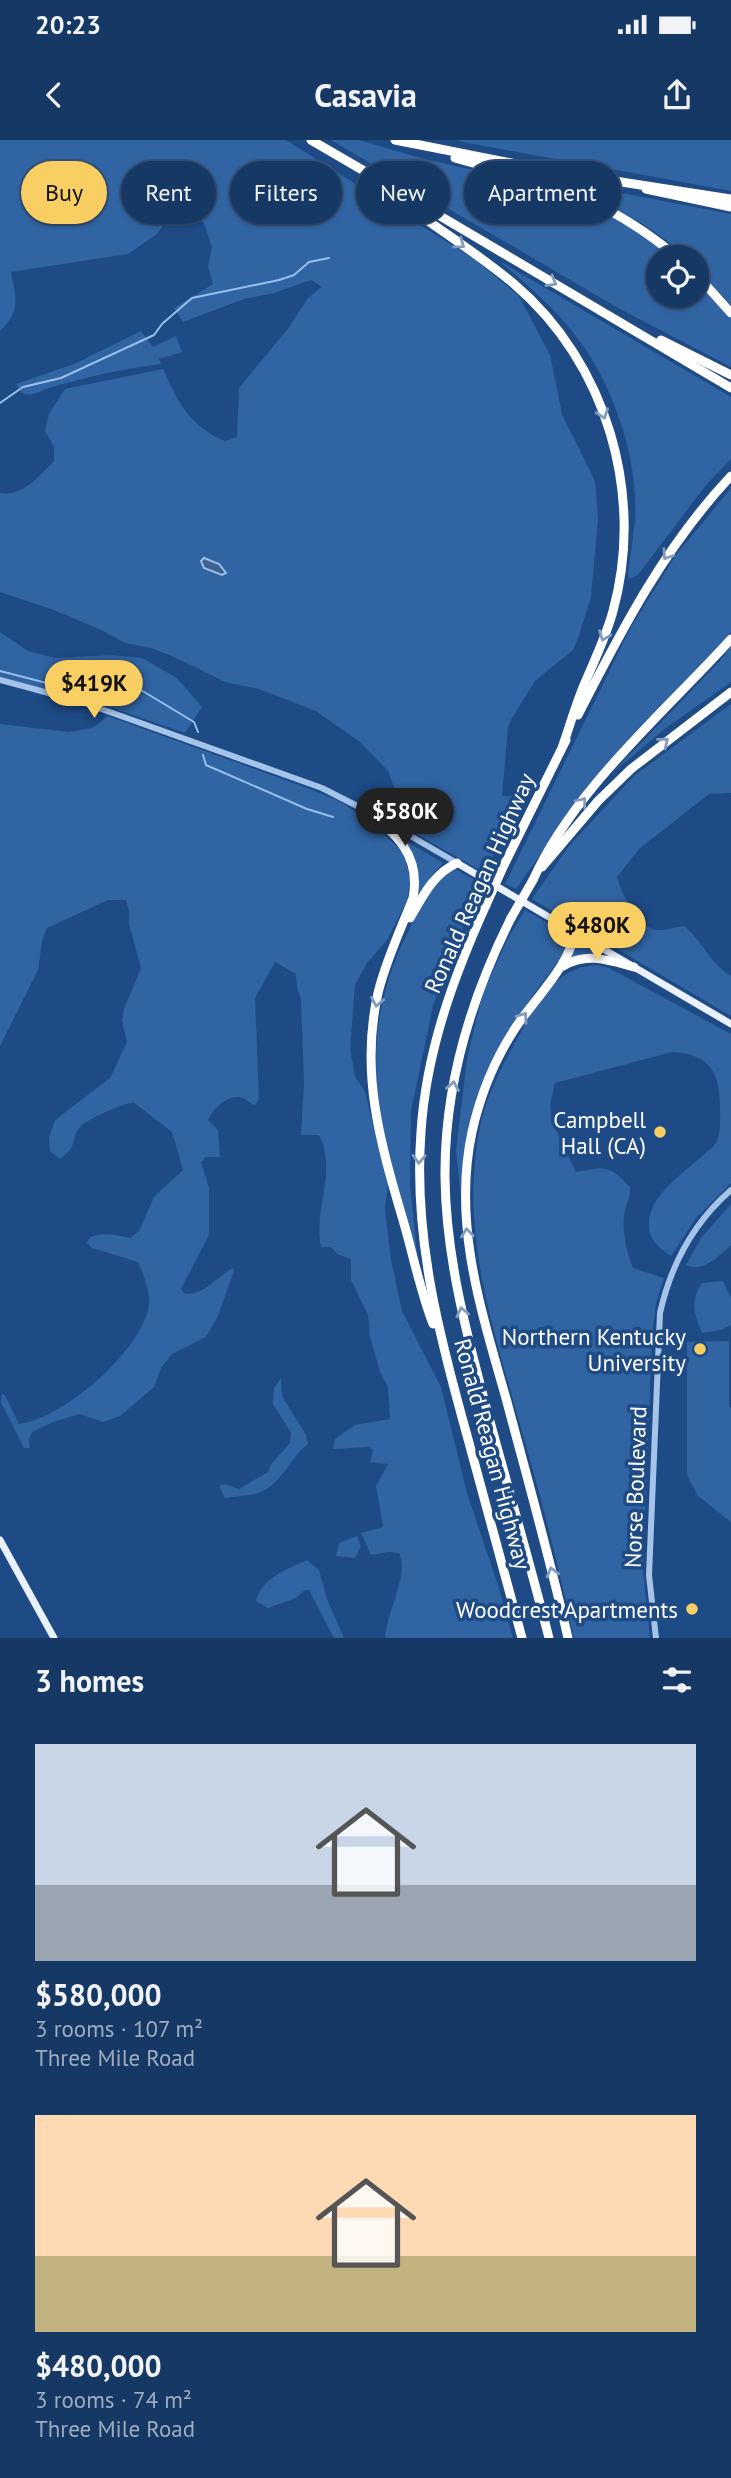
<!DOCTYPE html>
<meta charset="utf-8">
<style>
:root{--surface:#163864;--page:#23436d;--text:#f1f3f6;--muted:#9eacbf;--line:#355278;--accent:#f9cf64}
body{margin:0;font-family:"PT Sans",sans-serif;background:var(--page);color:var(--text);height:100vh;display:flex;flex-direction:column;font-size:26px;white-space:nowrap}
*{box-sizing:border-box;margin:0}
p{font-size:23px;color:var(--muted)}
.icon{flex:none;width:38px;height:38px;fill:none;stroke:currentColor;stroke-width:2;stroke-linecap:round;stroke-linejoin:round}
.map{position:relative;height:1498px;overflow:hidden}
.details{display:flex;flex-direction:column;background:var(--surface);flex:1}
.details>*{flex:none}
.guide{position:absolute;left:21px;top:21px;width:690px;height:63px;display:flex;gap:14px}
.tools{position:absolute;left:646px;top:105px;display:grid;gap:14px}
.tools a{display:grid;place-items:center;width:63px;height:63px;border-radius:50%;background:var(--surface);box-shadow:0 2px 5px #0004,0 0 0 2px var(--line);font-size:35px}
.price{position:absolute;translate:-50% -60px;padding:0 16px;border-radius:24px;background:var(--accent);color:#111;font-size:23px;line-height:46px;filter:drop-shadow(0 2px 4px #0008)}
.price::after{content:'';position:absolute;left:50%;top:42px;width:21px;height:16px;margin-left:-10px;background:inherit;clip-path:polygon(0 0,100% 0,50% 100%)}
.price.on{background:#222;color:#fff}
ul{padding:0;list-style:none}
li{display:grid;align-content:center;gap:14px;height:371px;padding:0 35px}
li span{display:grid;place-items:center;height:217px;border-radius:0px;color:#555}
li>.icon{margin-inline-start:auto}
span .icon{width:126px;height:126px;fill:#fffc;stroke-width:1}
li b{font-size:30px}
h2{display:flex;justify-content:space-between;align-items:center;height:84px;padding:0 35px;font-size:30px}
.tag{padding:0 24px;border-radius:32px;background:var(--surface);box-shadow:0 2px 5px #0004,0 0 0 2px var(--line);font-size:24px;line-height:63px}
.tag.on{background:var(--accent);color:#111}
.status{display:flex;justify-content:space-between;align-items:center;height:49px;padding:0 35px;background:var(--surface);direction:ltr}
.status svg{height:19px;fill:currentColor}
header{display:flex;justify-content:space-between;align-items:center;height:91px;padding:0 35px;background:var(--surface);font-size:32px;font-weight:700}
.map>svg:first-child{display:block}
.green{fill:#3164a3}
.water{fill:#40618c;stroke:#99bfec;stroke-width:2}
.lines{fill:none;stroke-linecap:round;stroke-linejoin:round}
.stream{stroke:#99bfec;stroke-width:2}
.minor{stroke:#a6c4ea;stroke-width:6}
.major{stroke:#eaf1fe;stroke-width:7}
.highway{stroke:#fff;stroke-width:9}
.highway-bridge{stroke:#fff;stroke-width:9}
.oneway{stroke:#839bbc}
.poi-dot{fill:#f9cf64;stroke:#1e4a85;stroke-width:2.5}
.labels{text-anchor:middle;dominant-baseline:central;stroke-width:7;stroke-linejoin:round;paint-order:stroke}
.street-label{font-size:23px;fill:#fff;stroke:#1e4a85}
.poi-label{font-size:23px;fill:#fff;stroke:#1e4a85;text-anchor:end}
</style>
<div class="status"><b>20:23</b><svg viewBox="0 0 49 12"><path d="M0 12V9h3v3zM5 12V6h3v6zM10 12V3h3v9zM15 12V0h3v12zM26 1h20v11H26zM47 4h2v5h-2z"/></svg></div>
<header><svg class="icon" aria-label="back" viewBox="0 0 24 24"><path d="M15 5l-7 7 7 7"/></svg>Casavia<svg class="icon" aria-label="share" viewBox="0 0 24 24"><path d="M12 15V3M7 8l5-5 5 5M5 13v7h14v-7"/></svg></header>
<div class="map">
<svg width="731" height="1498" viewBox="0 0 731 1498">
<rect width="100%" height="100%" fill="#1e4a85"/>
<!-- green -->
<g class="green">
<path d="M0 0H286L474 119 519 156 550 215 562 274 595 341 598 379 591 457 579 495 573 510 535 541 512 578 508 587 502 656H520L485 733 390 679 398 658 388 631 360 602 316 571 259 549 225 542 172 516 151 508 125 503 101 490 54 470 0 452V353C23 357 39 336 54 321V307L45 291 49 274 65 249 163 229C178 262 189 286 225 301L237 297 239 248 290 186 308 158 322 147 311 140 274 153 244 159 183 182 174 168 213 144 208 126 212 107 204 83 177 65 157 94 128 114 11 132C16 158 21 171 0 191Z"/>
<path d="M331 0H359L424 19 535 44 589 64 647 97 672 117H658V156H696L697 140 729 176 731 179V227L620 169Z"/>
<path d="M456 0H731V51L468 3Z"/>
<path d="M549 39 731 74V165L697 128 696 117H685C647 80 597 58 549 39Z"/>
<path d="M498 120 731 257V319L706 345 638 435 629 439 628 434C630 416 633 399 635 381 639 319 613 243 575 195 554 167 525 143 498 120Z"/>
<path d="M141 191 153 207 176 196 182 212 159 219 161 224C125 228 88 237 52 247 41 250 31 259 21 252L16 244 74 224Z"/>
<path d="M731 348V492L585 651 516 749 505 744 631 487 676 415Z"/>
<path d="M0 492 28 511 55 518 110 515 142 518 177 538 202 567 185 593 102 564 0 537Z"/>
<path d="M731 506V542L666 588 612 633 719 522Z"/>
<path d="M731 564V653L709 654 639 709 617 737C622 754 636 786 656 790 664 791 676 787 684 786 702 800 711 825 731 836V876L532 759 569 706 634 636Z"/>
<path d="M108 576 310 649 341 662 371 682 402 711 406 722 410 739 407 761 387 800 367 823 355 845 350 909 355 936 365 952 388 1044 385 1070 391 1120 402 1171 441 1247 467 1353 499 1448 513 1498H385C386 1473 410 1434 399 1413L389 1412 371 1415 361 1393 383 1387 376 1346 388 1324 370 1322 373 1310 369 1307 333 1309 335 1299 355 1285 390 1279 388 1247 380 1232 370 1197 368 1175 351 1140V1119L337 1114 331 1107H321C313 1069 338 1031 319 995H301L304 943 301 860 297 847 296 834 275 822 255 858 259 959 255 965C251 964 249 961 245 959 231 951 213 968 208 980L218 990 220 1017H206L201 1022 209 1048V1095L181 1149 185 1154C205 1155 217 1136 233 1128L234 1131 217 1178 206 1197 172 1214 161 1228 154 1247 120 1276 103 1282 80 1274 53 1282 32 1292 29 1299 30 1308H24L1 1262 2 1254 5 1255 19 1284C63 1279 144 1209 149 1164 151 1155 142 1130 138 1122L92 1108 87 1103 90 1097C104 1092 116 1095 130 1098L139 1091 154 1057 183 1030 172 992 133 962C121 965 82 980 77 991 71 1006 75 1008 60 1019L50 1011 49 997 55 980 110 938 127 902 122 881 124 869 141 828 129 784V771L126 760H108L47 788 42 801 38 830 0 906V584L69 592 92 588Z"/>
<path d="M404 700 443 723 433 734 414 763 415 720Z"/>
<path d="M455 729 480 743 433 866 411 971 410 1044 418 1123C385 1003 348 912 408 792 414 779 431 745 441 737 444 734 450 732 455 729Z"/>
<path d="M525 770 570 796C563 821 543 839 530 860 519 877 507 894 498 911 474 955 462 1008 461 1057L456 1010 467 919 482 856 507 800Z"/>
<path d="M576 801 599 814H582L570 819Z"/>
<path d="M597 825 609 828 731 894V1043L696 1078 671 1116C660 1109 650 1101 649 1087 647 1056 682 1035 702 1016 707 1012 714 1007 717 1001 721 991 720 979 720 969 720 933 711 914 672 912L555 943 550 965 552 982 576 1032C604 1027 609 1024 630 1047 631 1057 627 1061 625 1070 621 1088 626 1111 633 1128L664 1138 656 1163 652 1197 643 1430 650 1498H574C559 1427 541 1357 521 1288 493 1187 459 1092 480 987 487 952 505 921 522 890 540 858 557 827 597 825Z"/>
<path d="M731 1064V1105C719 1116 703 1133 686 1125L701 1098Z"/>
<path d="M723 1141 731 1158V1185L721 1190 702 1193C694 1175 690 1160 702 1143Z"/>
<path d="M729 1201V1266L731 1268V1382L698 1356 687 1335V1202Z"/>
<path d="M281 1238 282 1256 306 1295 308 1304C291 1317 283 1341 263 1351 252 1356 236 1356 225 1358L219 1346 224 1344 239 1349 268 1332 271 1324 290 1303 291 1293 273 1264 274 1248Z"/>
<path d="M357 1396 361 1406 355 1418 336 1416 339 1403Z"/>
<path d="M307 1420 319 1430 327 1459 344 1498H334L309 1450H305L294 1459 268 1468 256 1461C262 1438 287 1429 307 1420Z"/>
</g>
<!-- water -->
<path class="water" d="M204 418 219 424 226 433 222 435 204 428 201 421Z"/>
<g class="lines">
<!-- stream -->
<g class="stream">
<path d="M0 263 23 247 61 238 154 195 162 184 192 158 279 140 294 135 309 122 329 118"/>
<path d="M0 531 93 555 136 547 194 582 198 592"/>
<path d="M203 615 206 625 307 669 333 677"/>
</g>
<!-- minor -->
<g class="minor">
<path d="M0 540 82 562 322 648 367 671"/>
<path d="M383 680 457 723"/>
<path d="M656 1498 649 1435 660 1173C671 1124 693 1083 731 1050"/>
</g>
<!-- major -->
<g class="major">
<path d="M457 723 731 884"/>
<path d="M0 1400 54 1498"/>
</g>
<!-- highway -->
<g class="highway">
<path d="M311 0 371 35"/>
<path d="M395 0 557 32 731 59"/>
<path d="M455 18C482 26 510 32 537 40 588 56 637 83 677 117"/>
<path d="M367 32C412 75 467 104 514 144 607 223 645 355 613 471 606 497 594 521 584 545 576 564 570 585 563 605"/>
<path d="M386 44 731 248"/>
<path d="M646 49 731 67"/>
<path d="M696 134 731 173"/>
<path d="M661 200 731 235"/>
<path d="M578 575C622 489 665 406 731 336"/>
<path d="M366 670C397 695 421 715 413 758 401 789 386 820 378 853 359 936 382 1008 405 1087 414 1119 421 1153 433 1184"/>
<path d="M504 725 566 600"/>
<path d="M542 727 598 661 631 629 731 552"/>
<path d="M533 740C574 649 664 573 731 499"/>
<path d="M486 765C453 838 426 912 421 992 413 1098 440 1199 468 1299 486 1365 504 1432 522 1498"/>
<path d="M410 778C423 756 433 734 457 723"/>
<path d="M511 778C470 860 444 946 445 1038 446 1120 468 1199 489 1278 509 1351 530 1424 549 1498"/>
<path d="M563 826C587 812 608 820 634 827"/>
<path d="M568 1498C550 1419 528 1341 507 1262 482 1173 452 1085 472 992 480 956 494 921 514 890 531 863 573 822 574 792"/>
</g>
<!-- highway-bridge -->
<g class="highway-bridge">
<path d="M486 765 504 725"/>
<path d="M511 778 533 740"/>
</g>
</g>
<!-- one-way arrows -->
<defs><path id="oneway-chevron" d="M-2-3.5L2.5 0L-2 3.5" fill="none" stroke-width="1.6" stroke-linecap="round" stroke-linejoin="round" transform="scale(1.75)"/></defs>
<g class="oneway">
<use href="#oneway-chevron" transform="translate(460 104) rotate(36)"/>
<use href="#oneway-chevron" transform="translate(552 142) rotate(30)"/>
<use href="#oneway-chevron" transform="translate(603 274) rotate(71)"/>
<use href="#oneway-chevron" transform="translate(667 415) rotate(124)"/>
<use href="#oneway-chevron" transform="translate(604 496) rotate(111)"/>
<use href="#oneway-chevron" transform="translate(664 602) rotate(-39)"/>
<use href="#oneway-chevron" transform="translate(582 662) rotate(-52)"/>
<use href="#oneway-chevron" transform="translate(377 862) rotate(100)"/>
<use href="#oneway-chevron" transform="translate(523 877) rotate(-55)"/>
<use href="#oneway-chevron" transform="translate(453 946) rotate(-80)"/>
<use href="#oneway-chevron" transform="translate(419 1019) rotate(92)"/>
<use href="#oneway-chevron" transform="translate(467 1093) rotate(-96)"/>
<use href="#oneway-chevron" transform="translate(462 1172) rotate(-103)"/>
<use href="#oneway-chevron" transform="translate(552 1432) rotate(-105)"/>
</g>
<!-- markers -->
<g class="poi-dot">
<circle cx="660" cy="992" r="7"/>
<circle cx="700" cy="1209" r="7"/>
<circle cx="692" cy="1469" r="7"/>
</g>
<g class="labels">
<!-- street labels -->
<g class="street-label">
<text transform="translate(479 743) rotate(-66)">Ronald Reagan Highway</text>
<text transform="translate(493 1314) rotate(75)">Ronald Reagan Highway</text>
<text transform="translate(635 1347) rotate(-88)">Norse Boulevard</text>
</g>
<!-- poi labels -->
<g class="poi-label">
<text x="646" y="979">Campbell<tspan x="646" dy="26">Hall (CA)</tspan></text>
<text x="686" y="1196">Northern Kentucky<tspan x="686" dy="26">University</tspan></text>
<text x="678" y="1469">Woodcrest Apartments</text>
</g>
</g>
</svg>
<div class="tools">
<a><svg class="icon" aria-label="locate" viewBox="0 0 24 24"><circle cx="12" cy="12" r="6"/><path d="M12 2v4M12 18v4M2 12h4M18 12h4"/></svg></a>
</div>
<b class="price" style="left:94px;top:580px">$419K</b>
<b class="price on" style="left:405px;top:708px">$580K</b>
<b class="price" style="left:597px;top:822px">$480K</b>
<div class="guide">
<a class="tag on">Buy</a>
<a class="tag">Rent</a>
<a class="tag">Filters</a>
<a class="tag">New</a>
<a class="tag">Apartment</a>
</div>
</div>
<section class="details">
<h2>3 homes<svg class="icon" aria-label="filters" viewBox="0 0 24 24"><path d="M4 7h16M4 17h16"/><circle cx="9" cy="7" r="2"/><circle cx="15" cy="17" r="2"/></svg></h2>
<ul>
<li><span style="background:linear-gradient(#c9d6e8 65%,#9aa5b1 0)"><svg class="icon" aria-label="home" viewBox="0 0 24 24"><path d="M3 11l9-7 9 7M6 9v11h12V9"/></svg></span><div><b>$580,000</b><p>3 rooms · 107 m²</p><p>Three Mile Road</p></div></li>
<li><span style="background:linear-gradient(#ffd9b3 65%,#c2b280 0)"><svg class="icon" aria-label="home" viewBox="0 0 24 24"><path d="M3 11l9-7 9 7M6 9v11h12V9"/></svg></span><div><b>$480,000</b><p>3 rooms · 74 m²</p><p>Three Mile Road</p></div></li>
</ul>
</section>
